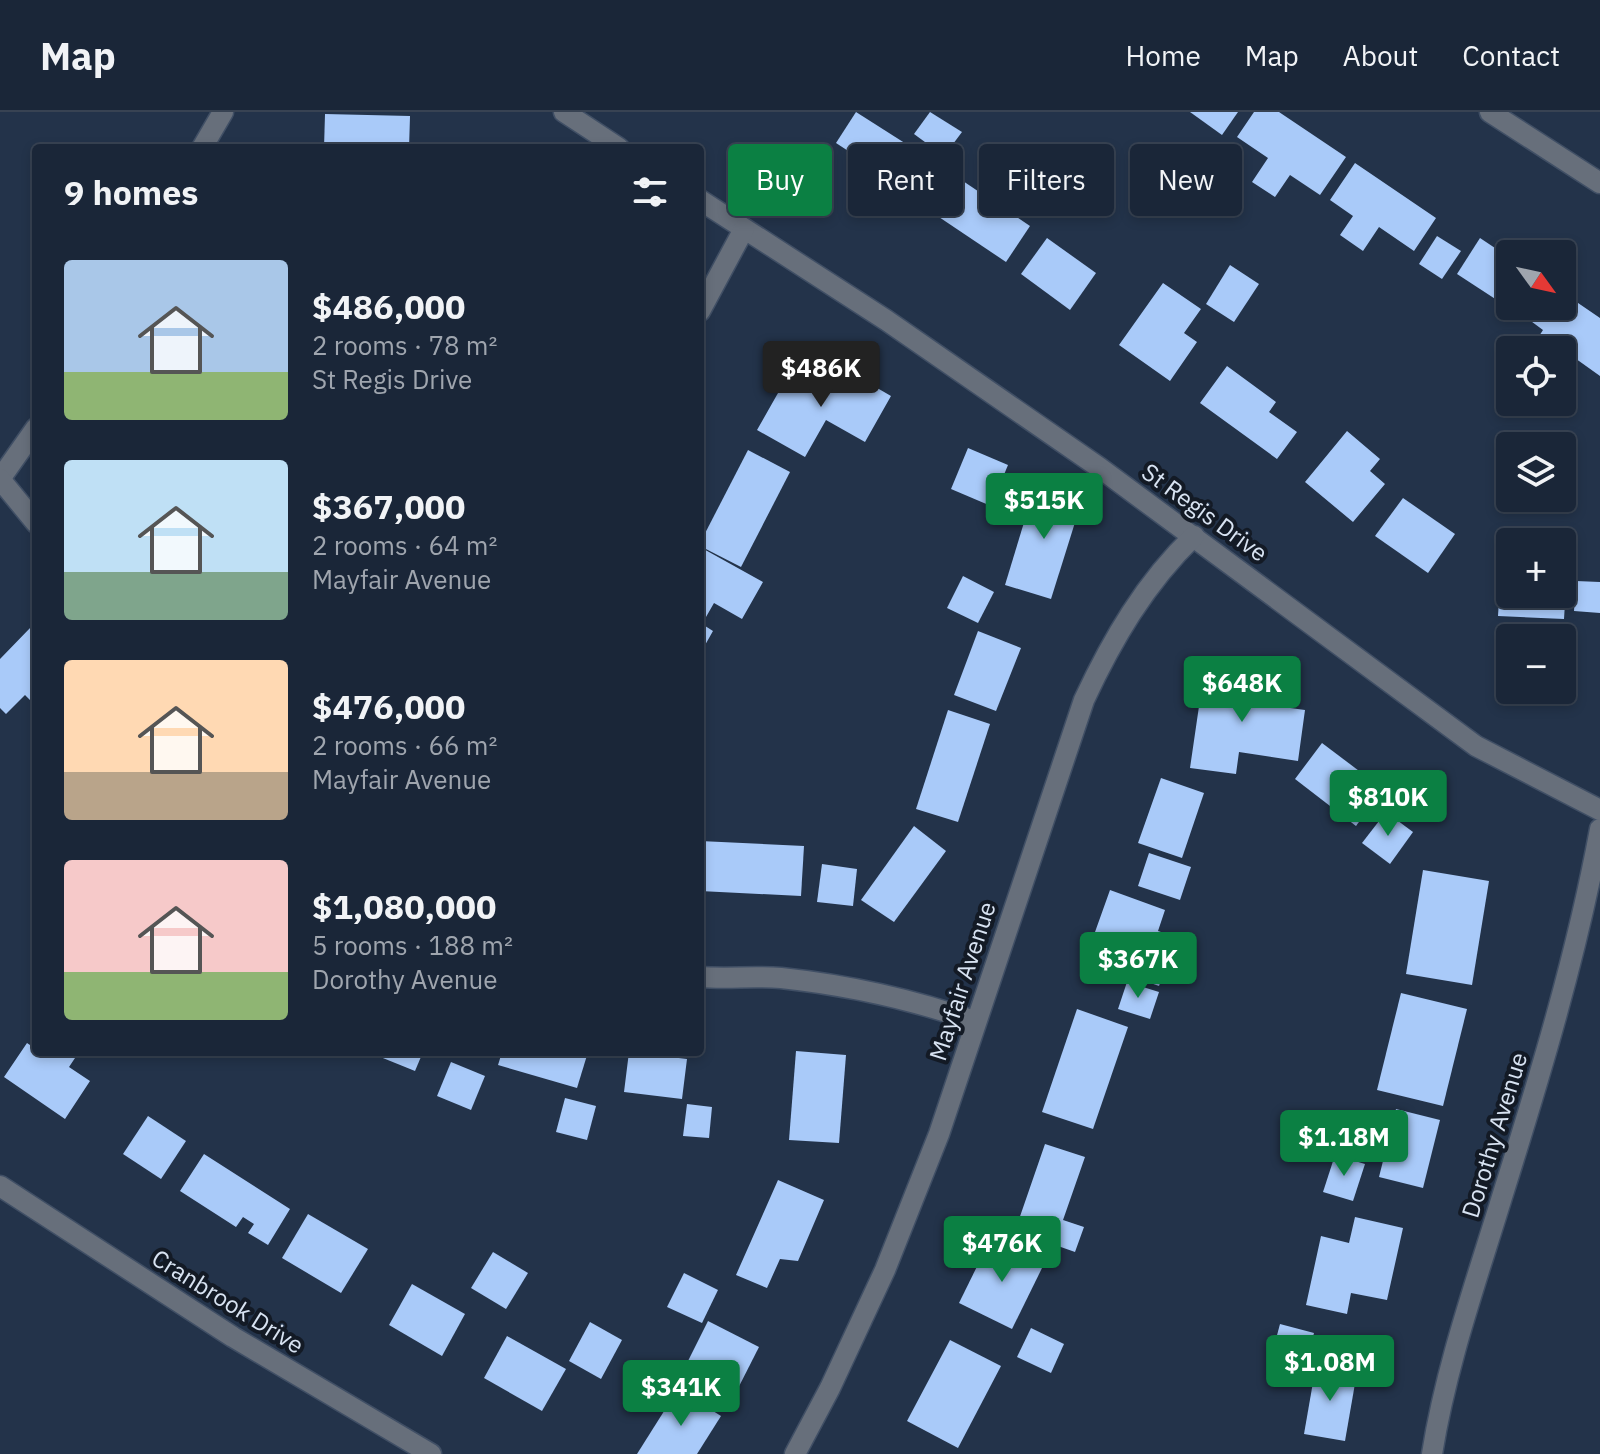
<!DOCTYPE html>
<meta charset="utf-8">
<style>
:root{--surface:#1a2638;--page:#273243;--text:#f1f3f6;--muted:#9fa5ae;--line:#384353;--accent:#0b8043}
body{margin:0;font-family:"IBM Plex Sans",sans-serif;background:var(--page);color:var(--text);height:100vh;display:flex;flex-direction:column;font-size:30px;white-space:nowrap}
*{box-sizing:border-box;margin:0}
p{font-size:26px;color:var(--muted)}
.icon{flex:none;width:44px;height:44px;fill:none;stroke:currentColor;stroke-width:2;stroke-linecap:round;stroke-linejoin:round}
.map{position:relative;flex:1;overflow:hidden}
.panel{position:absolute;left:32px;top:32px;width:672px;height:912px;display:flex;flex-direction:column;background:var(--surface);border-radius:8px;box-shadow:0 4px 12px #0003,0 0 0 2px var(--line)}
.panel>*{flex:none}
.top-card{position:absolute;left:728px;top:32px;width:752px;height:72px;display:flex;gap:16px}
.needle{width:52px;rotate:123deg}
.fabs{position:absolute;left:1496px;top:128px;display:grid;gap:16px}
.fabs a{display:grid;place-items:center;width:80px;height:80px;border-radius:8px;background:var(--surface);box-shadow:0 4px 12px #0003,0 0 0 2px var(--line);font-size:40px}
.price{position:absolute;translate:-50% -68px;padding:0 18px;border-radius:8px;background:var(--accent);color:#fff;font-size:26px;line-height:52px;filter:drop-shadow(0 2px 4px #0008)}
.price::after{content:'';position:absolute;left:50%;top:48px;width:24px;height:18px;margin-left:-12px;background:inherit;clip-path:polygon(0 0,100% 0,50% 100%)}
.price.active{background:#222;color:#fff}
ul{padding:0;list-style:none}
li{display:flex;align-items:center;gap:24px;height:200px;padding:0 32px}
li span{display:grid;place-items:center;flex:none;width:224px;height:160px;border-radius:8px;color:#555}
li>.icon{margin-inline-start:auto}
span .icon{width:96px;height:96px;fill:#fffc;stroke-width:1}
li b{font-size:34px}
h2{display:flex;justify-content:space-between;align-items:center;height:96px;padding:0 32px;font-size:34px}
.chip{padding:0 28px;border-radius:8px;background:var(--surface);box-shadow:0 4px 12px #0003,0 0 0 2px var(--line);font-size:28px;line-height:72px}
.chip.active{background:var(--accent);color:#fff}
header{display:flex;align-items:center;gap:48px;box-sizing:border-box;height:112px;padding:0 40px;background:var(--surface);border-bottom:2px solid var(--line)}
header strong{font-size:38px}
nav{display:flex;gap:44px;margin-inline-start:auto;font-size:28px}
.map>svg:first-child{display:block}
.building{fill:#a9caf9}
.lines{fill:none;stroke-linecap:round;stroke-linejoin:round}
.minor-casing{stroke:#404f65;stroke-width:23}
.minor{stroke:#676f7b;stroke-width:20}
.labels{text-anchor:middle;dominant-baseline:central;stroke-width:8;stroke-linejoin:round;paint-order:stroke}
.street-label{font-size:24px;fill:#d8e3f2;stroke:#131a25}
</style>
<header>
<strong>Map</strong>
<nav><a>Home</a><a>Map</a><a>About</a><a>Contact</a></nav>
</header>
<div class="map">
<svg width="1600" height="1342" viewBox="0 0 1600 1342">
<rect width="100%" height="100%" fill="#23334a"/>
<!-- building -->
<g class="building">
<path d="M856 0 911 35 891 67 836 31Z"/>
<path d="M930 0 962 20 944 44 914 22Z"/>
<path d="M1190 0H1238L1222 23Z"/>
<path d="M1254 0H1279L1346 45 1320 83 1290 63 1275 85 1252 70 1268 46 1237 25Z"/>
<path d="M325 2 410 4 409 36H324Z"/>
<path d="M1355 51 1436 106 1414 139 1379 115 1363 139 1340 123 1353 104 1330 88Z"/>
<path d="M954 63 1030 114 1006 150 930 99Z"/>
<path d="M1437 124 1461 139 1442 167 1419 152Z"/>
<path d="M1047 126 1096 161 1070 198 1021 162Z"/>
<path d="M1480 126 1510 146V189L1506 194 1457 162Z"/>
<path d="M1230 153 1259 172 1234 210 1206 192Z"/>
<path d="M1163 171 1201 197 1184 221 1197 230 1170 269 1119 233Z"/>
<path d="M1562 180 1600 206V264L1572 244 1562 258V238H1530L1543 218 1524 204 1531 194H1562Z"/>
<path d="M795 251 843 279 853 262 891 284 865 330 826 308 805 345 757 318Z"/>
<path d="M1227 254 1276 290 1269 300 1297 320 1277 347 1200 291Z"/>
<path d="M1347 319 1380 347 1370 359 1385 372 1353 410 1305 370Z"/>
<path d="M968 336 1008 353 991 394 951 377Z"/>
<path d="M748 338 790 360 741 455 700 434V431Z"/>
<path d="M1036 371 1083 385 1051 487 1005 473Z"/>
<path d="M1403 386 1455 422 1428 461 1375 424Z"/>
<path d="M700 435 763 470 742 507 714 491 702 512 713 519 700 542Z"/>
<path d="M1502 440H1510V482H1562V443L1568 444 1564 507 1498 504Z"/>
<path d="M963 464 994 480 978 511 947 496Z"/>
<path d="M1576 469 1600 470V501L1574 499Z"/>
<path d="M32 514 36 517V594L25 583 6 602 0 596V547Z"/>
<path d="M978 519 1021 536 996 599 954 583Z"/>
<path d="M1204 560 1272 569 1268 593 1305 598 1298 649 1239 640 1236 662 1190 656Z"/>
<path d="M948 598 990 612 958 710 916 697Z"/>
<path d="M1322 631 1383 677 1356 714 1295 667Z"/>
<path d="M1161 666 1204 681 1182 746 1138 731Z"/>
<path d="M1386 700 1413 720 1390 752 1362 731Z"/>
<path d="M914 714 946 739 894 810 861 788Z"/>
<path d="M700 729 804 734 801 784 700 779Z"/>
<path d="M1149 741 1191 755 1180 788 1138 774Z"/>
<path d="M822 752 857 757 853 794 817 790Z"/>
<path d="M1423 758 1489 769 1472 873 1406 862Z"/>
<path d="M1110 778 1165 798 1158 819 1176 825 1159 874 1085 848Z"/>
<path d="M1127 870 1159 880 1150 907 1118 897Z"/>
<path d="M1401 881 1467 897 1443 994 1377 978Z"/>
<path d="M1077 897 1128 915 1093 1017 1042 1000Z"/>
<path d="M27 931 36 937V940L48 945 51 940H79L69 955 90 969 65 1007 4 965Z"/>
<path d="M796 939 846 943 839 1031 789 1028Z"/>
<path d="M368 940H423L415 959Z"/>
<path d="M502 940H588L577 976 498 953Z"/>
<path d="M629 940 687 947 682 987 624 980Z"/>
<path d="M451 950 485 964 471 998 437 984Z"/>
<path d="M565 986 596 994 587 1028 556 1020Z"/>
<path d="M687 992 712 995 709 1026 683 1024Z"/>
<path d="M1396 997 1440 1008 1423 1076 1379 1065Z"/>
<path d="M148 1004 186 1029 161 1067 123 1042Z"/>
<path d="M1045 1032 1085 1045 1063 1108 1084 1115 1075 1140 1015 1119Z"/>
<path d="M204 1042 290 1097 268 1133 248 1121 254 1112 243 1105 236 1115 180 1079Z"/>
<path d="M1335 1043 1365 1052 1353 1089 1323 1080Z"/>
<path d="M778 1068 824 1088 798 1149 780 1147 767 1176 736 1163Z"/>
<path d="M308 1102 368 1137 341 1181 282 1146Z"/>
<path d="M1355 1105 1403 1116 1387 1188 1351 1181 1347 1202 1306 1193 1321 1124 1349 1131Z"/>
<path d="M991 1126 1044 1152 1012 1217 959 1191Z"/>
<path d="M493 1140 528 1161 506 1197 471 1176Z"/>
<path d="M684 1161 718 1178 702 1211 667 1195Z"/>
<path d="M412 1172 465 1202 442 1244 389 1213Z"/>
<path d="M708 1209 759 1235 728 1296 677 1271Z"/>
<path d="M590 1210 622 1228 601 1267 569 1249Z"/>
<path d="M1280 1212 1314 1221 1306 1251 1272 1242Z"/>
<path d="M1031 1216 1064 1232 1051 1261 1017 1245Z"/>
<path d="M507 1224 566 1257 542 1299 484 1266Z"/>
<path d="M950 1228 1001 1254 958 1336 907 1309Z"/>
<path d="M1316 1253 1357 1260 1345 1329 1304 1322Z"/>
<path d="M678 1277 721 1304 697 1342H637Z"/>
</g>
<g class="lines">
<defs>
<g id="minor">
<path d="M564 0 619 36"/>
<path d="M1490 0 1600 71"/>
<path d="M202 36 223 0"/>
<path d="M700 88 886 208 1100 356 1476 634 1600 698"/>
<path d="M700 199 744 117"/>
<path d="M0 367 36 316"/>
<path d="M0 367 36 411"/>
<path d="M700 865C727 867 754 864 781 866 847 873 911 887 974 909"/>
<path d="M0 1074 233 1225 431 1342"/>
<path d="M795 1342 830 1276 885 1158 939 1022 1084 588C1112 528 1145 471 1194 424"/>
<path d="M1432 1342C1446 1254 1476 1170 1502 1085 1540 964 1577 842 1600 717"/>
</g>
</defs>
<!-- minor casing -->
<use href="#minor" class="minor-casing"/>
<!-- minor -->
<use href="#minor" class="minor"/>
</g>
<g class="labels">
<!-- street labels -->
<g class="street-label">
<text transform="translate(1205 400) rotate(36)">St Regis Drive</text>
<text transform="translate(962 869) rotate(-72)">Mayfair Avenue</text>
<text transform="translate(1494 1023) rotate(-73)">Dorothy Avenue</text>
<text transform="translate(228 1189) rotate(32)">Cranbrook Drive</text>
</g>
</g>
</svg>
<div class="fabs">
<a><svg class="needle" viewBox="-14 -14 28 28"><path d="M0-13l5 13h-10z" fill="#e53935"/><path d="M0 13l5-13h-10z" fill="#9fa5ae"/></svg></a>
<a><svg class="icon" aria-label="locate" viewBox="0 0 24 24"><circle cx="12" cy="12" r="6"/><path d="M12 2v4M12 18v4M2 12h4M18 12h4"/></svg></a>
<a><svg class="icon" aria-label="layers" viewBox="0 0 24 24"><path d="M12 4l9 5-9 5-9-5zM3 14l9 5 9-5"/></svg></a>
<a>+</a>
<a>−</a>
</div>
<b class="price active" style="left:821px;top:297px">$486K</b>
<b class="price" style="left:1044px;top:429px">$515K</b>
<b class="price" style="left:1242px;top:612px">$648K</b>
<b class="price" style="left:1388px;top:726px">$810K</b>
<b class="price" style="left:1138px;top:888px">$367K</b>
<b class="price" style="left:1344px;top:1066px">$1.18M</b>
<b class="price" style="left:1002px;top:1172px">$476K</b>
<b class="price" style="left:1330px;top:1291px">$1.08M</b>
<b class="price" style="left:681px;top:1316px">$341K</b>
<div class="top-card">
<a class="chip active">Buy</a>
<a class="chip">Rent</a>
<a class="chip">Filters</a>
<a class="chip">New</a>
</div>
<section class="panel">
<h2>9 homes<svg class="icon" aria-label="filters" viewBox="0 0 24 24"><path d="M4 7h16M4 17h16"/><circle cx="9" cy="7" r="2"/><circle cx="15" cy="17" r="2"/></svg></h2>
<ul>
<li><span style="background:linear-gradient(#a9c7e8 70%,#8fb573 0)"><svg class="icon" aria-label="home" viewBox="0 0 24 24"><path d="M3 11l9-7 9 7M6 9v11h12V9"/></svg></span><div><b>$486,000</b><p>2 rooms · 78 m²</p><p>St Regis Drive</p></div></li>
<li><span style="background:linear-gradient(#bfe0f5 70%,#7fa58c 0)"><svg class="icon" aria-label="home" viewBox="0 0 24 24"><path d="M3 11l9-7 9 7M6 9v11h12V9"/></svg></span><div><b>$367,000</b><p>2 rooms · 64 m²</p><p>Mayfair Avenue</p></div></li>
<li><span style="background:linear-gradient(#ffd9b3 70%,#b9a48a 0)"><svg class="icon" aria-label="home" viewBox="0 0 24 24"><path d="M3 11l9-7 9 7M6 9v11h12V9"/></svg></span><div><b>$476,000</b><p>2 rooms · 66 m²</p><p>Mayfair Avenue</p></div></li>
<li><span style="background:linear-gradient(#f6c9c9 70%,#8fb573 0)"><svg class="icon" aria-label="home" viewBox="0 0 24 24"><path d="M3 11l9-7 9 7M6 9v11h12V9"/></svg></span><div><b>$1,080,000</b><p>5 rooms · 188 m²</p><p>Dorothy Avenue</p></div></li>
</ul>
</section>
</div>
